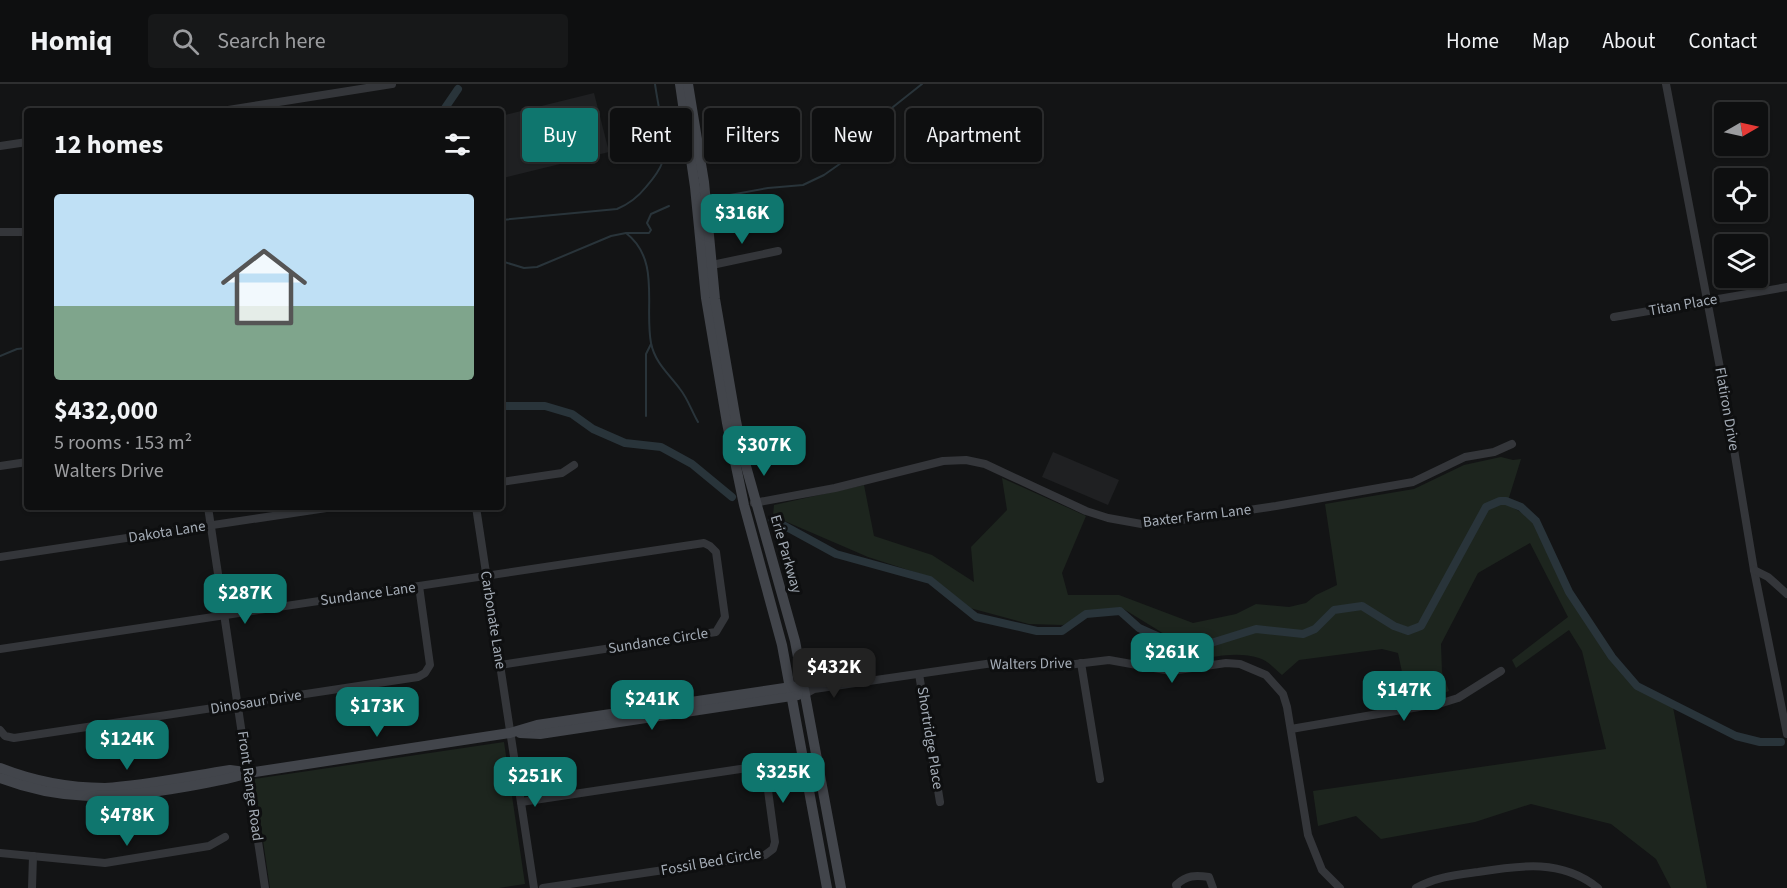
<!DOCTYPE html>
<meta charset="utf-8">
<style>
:root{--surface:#0e0f10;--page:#171819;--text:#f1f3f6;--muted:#9b9c9f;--line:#2e2f30;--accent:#0f766e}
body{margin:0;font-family:"Source Sans 3",sans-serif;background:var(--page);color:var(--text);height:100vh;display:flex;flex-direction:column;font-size:22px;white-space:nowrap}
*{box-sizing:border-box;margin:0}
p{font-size:20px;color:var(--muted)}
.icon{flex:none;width:33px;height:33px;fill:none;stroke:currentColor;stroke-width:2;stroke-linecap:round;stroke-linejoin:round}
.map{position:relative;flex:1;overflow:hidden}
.sheet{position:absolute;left:24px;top:24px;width:480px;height:402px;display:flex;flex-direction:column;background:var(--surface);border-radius:6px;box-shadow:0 2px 4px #0004,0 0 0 2px var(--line)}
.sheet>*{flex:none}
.guide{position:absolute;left:522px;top:24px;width:570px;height:54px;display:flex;gap:12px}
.needle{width:39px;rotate:81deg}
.fabs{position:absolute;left:1714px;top:18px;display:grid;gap:12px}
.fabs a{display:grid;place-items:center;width:54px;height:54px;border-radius:6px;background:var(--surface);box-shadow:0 2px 4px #0004,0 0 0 2px var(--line);font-size:30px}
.price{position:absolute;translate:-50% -51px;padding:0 14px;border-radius:12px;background:var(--accent);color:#fff;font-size:20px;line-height:39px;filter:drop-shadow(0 2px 3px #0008)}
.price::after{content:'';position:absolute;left:50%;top:36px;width:18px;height:14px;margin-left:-9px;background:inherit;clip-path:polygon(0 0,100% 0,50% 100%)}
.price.selected{background:#222;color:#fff}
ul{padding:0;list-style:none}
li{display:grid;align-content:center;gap:12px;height:318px;padding:0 30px}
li+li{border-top:2px solid var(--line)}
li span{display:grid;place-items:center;height:186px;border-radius:6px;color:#555}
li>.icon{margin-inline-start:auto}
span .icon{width:108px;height:108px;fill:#fffc;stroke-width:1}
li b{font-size:26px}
h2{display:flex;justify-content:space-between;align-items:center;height:72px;padding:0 30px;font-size:26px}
.tag{padding:0 21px;border-radius:6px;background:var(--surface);box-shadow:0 2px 4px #0004,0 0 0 2px var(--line);font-size:21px;line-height:54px}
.tag.selected{background:var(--accent);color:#fff}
header{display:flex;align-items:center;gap:36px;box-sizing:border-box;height:84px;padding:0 30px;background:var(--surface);border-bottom:2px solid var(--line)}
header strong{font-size:28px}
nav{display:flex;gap:33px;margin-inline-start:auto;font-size:21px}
.search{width:420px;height:54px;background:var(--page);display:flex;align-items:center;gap:15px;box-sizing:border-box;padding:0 21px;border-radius:6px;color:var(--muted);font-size:22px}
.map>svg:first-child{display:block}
.built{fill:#1f2022}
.green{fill:#1d251e}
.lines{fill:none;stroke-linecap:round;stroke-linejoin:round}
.stream{stroke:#29343a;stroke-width:2}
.canal{stroke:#29343a;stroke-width:8}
.street{stroke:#34363a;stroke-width:8}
.secondary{stroke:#42454b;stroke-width:10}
.labels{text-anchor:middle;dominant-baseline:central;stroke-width:6;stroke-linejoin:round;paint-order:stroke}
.street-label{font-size:15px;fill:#a4acb6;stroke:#0e0f10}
</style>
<header>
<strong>Homiq</strong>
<div class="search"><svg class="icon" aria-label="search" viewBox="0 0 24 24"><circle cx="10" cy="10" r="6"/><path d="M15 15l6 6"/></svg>Search here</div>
<nav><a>Home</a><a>Map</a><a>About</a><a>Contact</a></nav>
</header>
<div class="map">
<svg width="1787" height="804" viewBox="0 0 1787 804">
<rect width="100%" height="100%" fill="#131415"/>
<!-- built -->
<g class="built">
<path d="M594 9 609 68 503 94 501 84V32Z"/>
<path d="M1053 368 1119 396 1108 421 1042 393Z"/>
</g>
<!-- green -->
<g class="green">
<path d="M1501 373 1513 376 1521 375 1507 420 1534 436 1582 530 1600 558 1632 599 1642 607 1673 623 1707 804H1671L1656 775 1611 740 1531 720 1475 738 1381 755 1356 732 1318 742 1313 707 1606 665 1582 567 1569 546 1516 584 1512 576 1568 533 1530 459 1478 489 1441 560 1442 588 1449 607 1437 612 1408 617 1398 569 1382 565 1299 576 1282 591C1275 585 1267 576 1259 574 1229 564 1198 580 1168 575L1174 556 1122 524 1089 528 1063 541 1029 540 970 524 933 494 868 473 773 432 774 421 864 401 874 452 932 471 974 498 971 463 1007 426 1002 394 1086 432 1062 489 1068 511H1119L1193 539 1236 530 1256 520 1289 523 1306 519 1316 511 1337 501 1325 420 1414 405 1464 381Z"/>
<path d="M504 658 525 800 499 804H270L254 695Z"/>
</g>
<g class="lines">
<!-- stream -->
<g class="stream">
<path d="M719 113 768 104 803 101 824 91 868 60 883 31 922 0"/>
<path d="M501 136 617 125C629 120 638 113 646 103 652 96 659 88 662 79 667 58 658 22 655 0"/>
<path d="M626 149C661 176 644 222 651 259 655 279 669 290 680 305 688 315 692 328 698 338"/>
<path d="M501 177 524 184 537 183 611 152 626 149H649L651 146 647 139 651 130 669 122"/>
<path d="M0 272 17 265 27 264"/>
<path d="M646 332V270L651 260"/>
</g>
<!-- canal -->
<g class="canal">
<path d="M443 27 458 5"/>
<path d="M501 322H545L572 330 593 345 625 359 661 363 692 380 732 413"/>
<path d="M772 435 836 470 930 496 976 533 1037 547H1062L1086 530 1120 527 1139 544 1186 565 1204 561"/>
<path d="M1211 559 1256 545 1303 550 1315 545 1334 526 1362 522 1394 542 1408 547 1421 542 1486 423 1500 417H1506L1521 423 1536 437 1569 508 1612 573 1637 602 1736 652 1760 658H1781"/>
</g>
<!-- street -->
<g class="street">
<path d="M1666 0 1724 305 1754 486 1787 650"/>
<path d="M222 27 392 0"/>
<path d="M0 62 27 58"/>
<path d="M0 148H27"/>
<path d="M712 181 778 167"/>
<path d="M1614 233 1787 203"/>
<path d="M0 382 27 378"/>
<path d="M501 398 562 389 574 381"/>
<path d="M754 419 835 404 943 377 966 376 985 380 1086 427 1108 434 1147 441 1276 422 1413 398 1465 373 1494 368 1512 360"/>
<path d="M208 423 265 804"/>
<path d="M476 423 534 804"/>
<path d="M0 473 333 423"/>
<path d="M1754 486 1768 493 1787 510"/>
<path d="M0 565 704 459 710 462 716 468 725 533 716 548 500 581"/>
<path d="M1081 579 1100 695"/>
<path d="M919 590 940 718"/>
<path d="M805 610 814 605 993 579 1059 582 1109 576 1171 587 1226 579 1240 580 1266 591 1283 610 1287 623 1308 751 1322 786 1340 804"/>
<path d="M1291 645 1442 619 1458 614 1501 587"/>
<path d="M0 646 5 652 14 654 418 593 425 589 430 581 419 502"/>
<path d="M521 718 747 684 761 688 767 699 775 758 773 765 765 771 543 804"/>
<path d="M0 769 105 779 209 762 225 753"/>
<path d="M32 804 33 772"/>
<path d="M1177 804 1176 801C1187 791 1195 791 1209 793L1213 804"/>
<path d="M1416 804C1435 793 1456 791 1478 788 1521 781 1562 775 1598 804"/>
</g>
<!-- secondary -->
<g class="secondary">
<path d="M680 0 695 103 706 214 727 339 744 421 782 561 827 804"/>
<path d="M688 0 704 98 715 215 736 337 744 375 795 557 841 804"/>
<path d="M520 649 540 650 798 611"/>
<path d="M0 684C33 697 69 704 105 704 144 702 191 692 230 686L245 688"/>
<path d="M0 694C60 717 110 715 172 705 197 701 223 697 248 689L510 649 537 641 798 602"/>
</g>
</g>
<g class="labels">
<!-- street labels -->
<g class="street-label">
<text transform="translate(1683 221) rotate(-10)">Titan Place</text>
<text transform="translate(1727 325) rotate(80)">Flatiron Drive</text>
<text transform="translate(1197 432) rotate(-7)">Baxter Farm Lane</text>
<text transform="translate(167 448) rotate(-9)">Dakota Lane</text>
<text transform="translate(786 470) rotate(74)">Erie Parkway</text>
<text transform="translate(368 510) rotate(-8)">Sundance Lane</text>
<text transform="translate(493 536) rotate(81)">Carbonate Lane</text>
<text transform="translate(658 557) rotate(-9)">Sundance Circle</text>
<text transform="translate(1031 580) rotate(-1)">Walters Drive</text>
<text transform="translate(256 618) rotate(-9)">Dinosaur Drive</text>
<text transform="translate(930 654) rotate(81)">Shortridge Place</text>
<text transform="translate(250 702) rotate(82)">Front Range Road</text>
<text transform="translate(711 778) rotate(-10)">Fossil Bed Circle</text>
</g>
</g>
</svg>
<div class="fabs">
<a><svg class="needle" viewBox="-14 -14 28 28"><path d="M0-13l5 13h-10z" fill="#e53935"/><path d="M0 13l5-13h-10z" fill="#9b9c9f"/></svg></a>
<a><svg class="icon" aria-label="locate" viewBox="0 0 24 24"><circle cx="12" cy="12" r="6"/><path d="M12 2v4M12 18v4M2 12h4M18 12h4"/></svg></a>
<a><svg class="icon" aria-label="layers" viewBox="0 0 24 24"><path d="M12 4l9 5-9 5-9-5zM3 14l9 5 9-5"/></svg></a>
</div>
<b class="price" style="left:742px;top:161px">$316K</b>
<b class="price" style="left:764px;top:393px">$307K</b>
<b class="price" style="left:245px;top:541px">$287K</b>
<b class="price" style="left:1172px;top:600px">$261K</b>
<b class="price selected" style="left:834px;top:615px">$432K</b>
<b class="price" style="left:1404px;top:638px">$147K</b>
<b class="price" style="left:652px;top:647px">$241K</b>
<b class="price" style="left:377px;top:654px">$173K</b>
<b class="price" style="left:127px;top:687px">$124K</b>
<b class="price" style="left:783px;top:720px">$325K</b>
<b class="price" style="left:535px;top:724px">$251K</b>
<b class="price" style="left:127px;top:763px">$478K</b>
<div class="guide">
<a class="tag selected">Buy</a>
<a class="tag">Rent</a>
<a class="tag">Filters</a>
<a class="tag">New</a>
<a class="tag">Apartment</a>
</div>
<section class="sheet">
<h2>12 homes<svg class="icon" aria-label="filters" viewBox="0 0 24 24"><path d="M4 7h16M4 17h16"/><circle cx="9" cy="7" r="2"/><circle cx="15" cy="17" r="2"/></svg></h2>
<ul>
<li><span style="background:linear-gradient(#bfe0f5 60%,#7fa58c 0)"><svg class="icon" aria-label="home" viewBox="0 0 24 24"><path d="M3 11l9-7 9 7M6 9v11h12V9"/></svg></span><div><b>$432,000</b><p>5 rooms · 153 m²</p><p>Walters Drive</p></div></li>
</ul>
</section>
</div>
